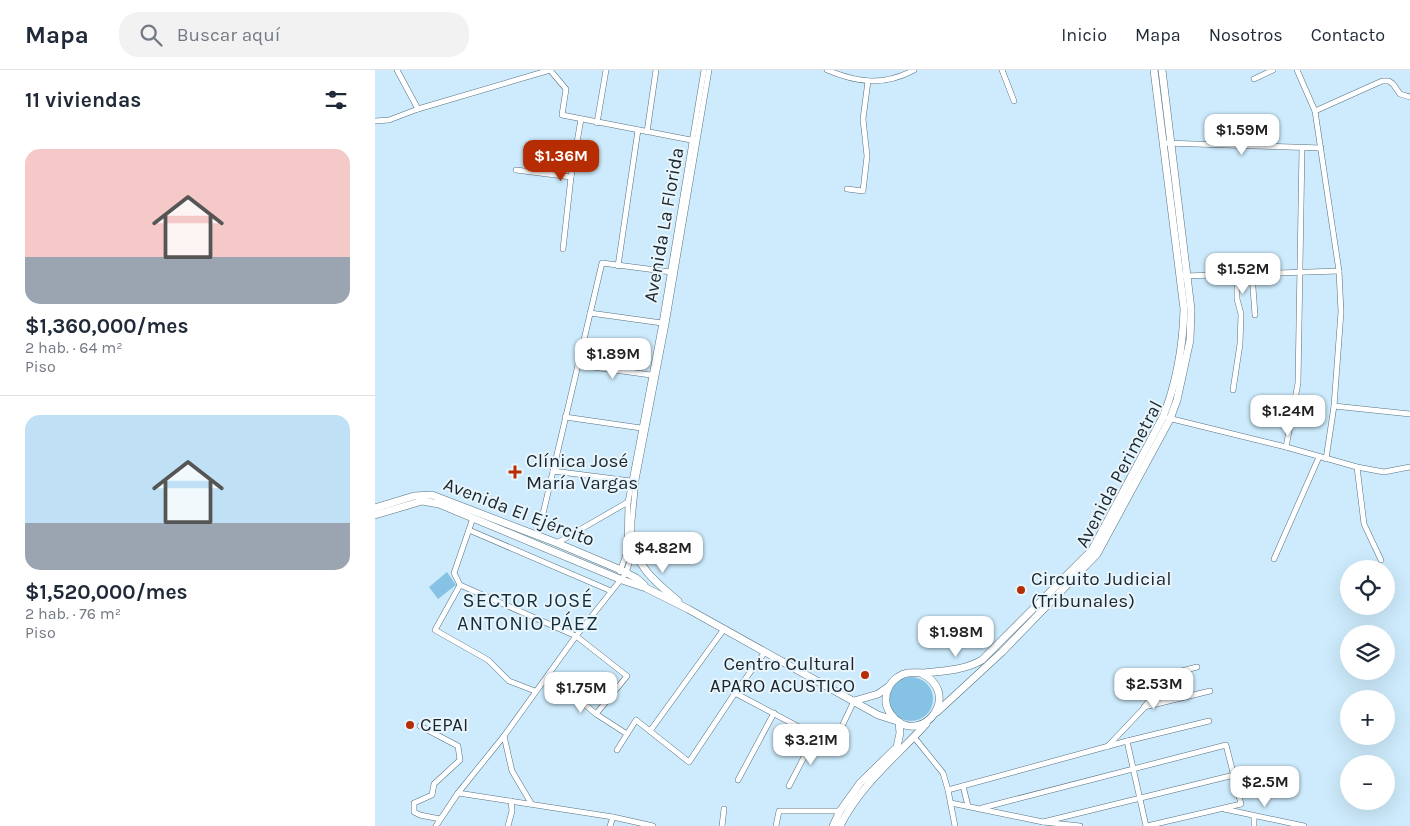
<!DOCTYPE html>
<html lang="es">
<meta charset="utf-8">
<style>
:root{--surface:#fff;--page:#f2f2f3;--text:#1f2937;--muted:#747a83;--line:#e0e1e3;--accent:#b72d03}
body{margin:0;font-family:Karla,sans-serif;background:var(--page);color:var(--text);height:100vh;display:flex;flex-direction:column;font-size:19px;white-space:nowrap}
*{box-sizing:border-box;margin:0}
p{font-size:16px;color:var(--muted)}
.icon{flex:none;width:28px;height:28px;fill:none;stroke:currentColor;stroke-width:2;stroke-linecap:round;stroke-linejoin:round}
.map{position:relative;flex:1;overflow:hidden}
.sheet{display:flex;flex-direction:column;background:var(--surface);width:375px}
.sheet>*{flex:none}
.tools{position:absolute;left:965px;top:490px;display:grid;gap:10px}
.tools a{display:grid;place-items:center;width:55px;height:55px;border-radius:50%;background:var(--surface);box-shadow:0 5px 20px #0002;font-size:25px}
.price{position:absolute;translate:-50% -42px;padding:0 11px;border-radius:10px;background:#fff;color:#222;font-size:16px;line-height:32px;filter:drop-shadow(0 1px 2px #0008)}
.price::after{content:'';position:absolute;left:50%;top:30px;width:15px;height:11px;margin-left:-8px;background:inherit;clip-path:polygon(0 0,100% 0,50% 100%)}
.price.on{background:var(--accent);color:#fff}
ul{padding:0;list-style:none}
li{display:grid;align-content:center;gap:10px;height:265px;padding:0 25px}
li+li{border-top:1px solid var(--line)}
li span{display:grid;place-items:center;height:155px;border-radius:15px;color:#555}
li>.icon{margin-inline-start:auto}
span .icon{width:90px;height:90px;fill:#fffc;stroke-width:1}
li b{font-size:21px}
h2{display:flex;justify-content:space-between;align-items:center;height:60px;padding:0 25px;font-size:21px}
header{display:flex;align-items:center;gap:30px;box-sizing:border-box;height:70px;padding:0 25px;background:var(--surface);border-bottom:1px solid var(--line)}
header strong{font-size:24px}
nav{display:flex;gap:28px;margin-inline-start:auto;font-size:18px}
.search{width:350px;height:45px;background:var(--page);display:flex;align-items:center;gap:12px;box-sizing:border-box;padding:0 18px;border-radius:20px;color:var(--muted);font-size:19px}
main{display:flex;flex:1;min-height:0}
.map>svg:first-child{display:block}
.green{fill:#85c2e4}
.lines{fill:none;stroke-linecap:round;stroke-linejoin:round}
.street-casing{stroke:#567080;stroke-width:6}
.secondary-casing{stroke:#567080;stroke-width:8}
.street{stroke:#fff;stroke-width:5}
.secondary{stroke:#fff;stroke-width:7}
.poi-dot{fill:#b72d03;stroke:#e9f5fc;stroke-width:2}
.labels{text-anchor:middle;dominant-baseline:central;stroke-width:4;stroke-linejoin:round;paint-order:stroke}
.street-label{font-size:19px;fill:#1a252c;stroke:#e9f5fc}
.poi-label{font-size:19px;fill:#1a252c;stroke:#e9f5fc;text-anchor:start}
.neighbourhood-label{font-size:20px;letter-spacing:1px;fill:#142d3a;stroke:#e9f5fc}
</style>
<header>
<strong>Mapa</strong>
<div class="search"><svg class="icon" aria-label="search" viewBox="0 0 24 24"><circle cx="10" cy="10" r="6"/><path d="M15 15l6 6"/></svg>Buscar aquí</div>
<nav><a>Inicio</a><a>Mapa</a><a>Nosotros</a><a>Contacto</a></nav>
</header>
<main>
<section class="sheet">
<h2>11 viviendas<svg class="icon" aria-label="filters" viewBox="0 0 24 24"><path d="M4 7h16M4 17h16"/><circle cx="9" cy="7" r="2"/><circle cx="15" cy="17" r="2"/></svg></h2>
<ul>
<li><span style="background:linear-gradient(#f6c9c9 70%,#9aa5b1 0)"><svg class="icon" aria-label="home" viewBox="0 0 24 24"><path d="M3 11l9-7 9 7M6 9v11h12V9"/></svg></span><div><b>$1,360,000/mes</b><p>2 hab. · 64 m²</p><p>Piso</p></div></li>
<li><span style="background:linear-gradient(#bfe0f5 70%,#9aa5b1 0)"><svg class="icon" aria-label="home" viewBox="0 0 24 24"><path d="M3 11l9-7 9 7M6 9v11h12V9"/></svg></span><div><b>$1,520,000/mes</b><p>2 hab. · 76 m²</p><p>Piso</p></div></li>
</ul>
</section>
<div class="map">
<svg width="1035" height="756" viewBox="0 0 1035 756">
<rect width="100%" height="100%" fill="#cdebfc"/>
<!-- green -->
<g class="green">
<path d="M72 502 81 515 63 529 54 517Z"/>
<circle cx="536" cy="629" r="22"/>
</g>
<g class="lines">
<defs>
<g id="street">
<path d="M22 0 43 39"/>
<path d="M175 0 191 19 187 45 321 71"/>
<path d="M452 0C483 13 509 16 539 0"/>
<path d="M627 0 639 31"/>
<path d="M922 0 940 41 964 201 966 242 959 336 951 389"/>
<path d="M879 9 898 0"/>
<path d="M940 41 1007 11H1014L1018 14 1025 24 1035 27"/>
<path d="M0 51 14 50 43 39 175 0"/>
<path d="M222 53 231 0"/>
<path d="M272 62 281 0"/>
<path d="M789 73 946 78"/>
<path d="M141 100 196 107"/>
<path d="M472 119 488 121 492 86 488 49 493 11"/>
<path d="M188 179 196 107 206 49"/>
<path d="M243 196 263 60"/>
<path d="M877 204 880 245"/>
<path d="M809 206 964 201"/>
<path d="M215 243 287 253"/>
<path d="M203 295 276 305"/>
<path d="M858 320 865 274 866 244 862 229V205"/>
<path d="M959 336 1035 344"/>
<path d="M190 347 266 358"/>
<path d="M793 348 911 377 982 397 1009 402 1035 397"/>
<path d="M911 377 923 313 927 78"/>
<path d="M982 397 989 454 1006 490"/>
<path d="M178 401 256 411"/>
<path d="M98 448 79 503 85 515 201 566 252 606 221 644"/>
<path d="M94 460 236 521"/>
<path d="M163 465 227 193 296 202"/>
<path d="M182 473 253 432"/>
<path d="M899 489 944 387"/>
<path d="M245 502 252 481 253 432 287 253 329 0"/>
<path d="M85 515 60 560 113 590 134 611 160 621"/>
<path d="M174 604 221 644 252 664"/>
<path d="M360 623 458 675 479 631"/>
<path d="M769 637 835 621"/>
<path d="M45 656 83 676 85 690 59 714 57 725 39 733V742L45 745 65 749"/>
<path d="M275 661 349 559"/>
<path d="M129 666 137 701 156 733"/>
<path d="M539 667 568 703 573 720 580 756"/>
<path d="M752 671 771 756"/>
<path d="M732 677 769 638 791 605 822 597"/>
<path d="M242 680 261 650 314 692 360 623 390 582"/>
<path d="M363 710 399 643"/>
<path d="M414 716 440 666"/>
<path d="M588 716 593 736"/>
<path d="M573 720 752 671 834 651"/>
<path d="M83 723 238 747 278 756"/>
<path d="M576 733 668 752 705 756"/>
<path d="M607 738 851 675 866 734 772 756"/>
<path d="M849 739 929 756"/>
<path d="M668 752 859 705"/>
<path d="M61 756 83 723 129 666 201 566 251 503 257 484V451L261 410 291 254 334 0"/>
<path d="M133 756 137 741 136 731"/>
<path d="M235 756 238 747"/>
<path d="M347 756 349 739"/>
<path d="M401 756 404 741H465"/>
<path d="M879 756V746"/>
</g>
<g id="secondary">
<path d="M0 438 39 426 57 425 182 473 246 500 261 508 269 515"/>
<path d="M0 445 47 431 64 434 247 510 271 518 313 539 503 645 522 651"/>
<path d="M257 470C263 499 281 512 303 531"/>
<path d="M546 603C588 624 548 675 520 649 516 645 512 640 511 633 510 623 514 613 523 607 531 601 539 603 548 603 569 601 590 600 607 590L717 480 788 347C802 312 808 276 809 239L779 0"/>
<path d="M479 631 503 624 513 617"/>
<path d="M562 642 627 582 722 484 795 349 802 330 815 270 816 239 787 0"/>
<path d="M458 756 465 741 485 713 522 677 525 663 524 652"/>
<path d="M465 756C485 715 521 687 551 654"/>
</g>
</defs>
<!-- street casing -->
<use href="#street" class="street-casing"/>
<!-- secondary casing -->
<use href="#secondary" class="secondary-casing"/>
<!-- street -->
<use href="#street" class="street"/>
<!-- secondary -->
<use href="#secondary" class="secondary"/>
</g>
<!-- markers -->
<g class="poi-dot">
<path d="M137.5 394.5h5v5h5v5h-5v5h-5v-5h-5v-5h5z"/>
<circle cx="646" cy="520" r="5"/>
<circle cx="490" cy="605" r="5"/>
<circle cx="35" cy="655" r="5"/>
</g>
<g class="labels">
<!-- street labels -->
<g class="street-label">
<text transform="translate(289 155) rotate(-80)">Avenida La Florida</text>
<text transform="translate(744 404) rotate(-62)">Avenida Perimetral</text>
<text transform="translate(144 442) rotate(21)">Avenida El Ejército</text>
</g>
<!-- poi labels -->
<g class="poi-label">
<text x="151" y="391">Clínica José<tspan x="151" dy="22">María Vargas</tspan></text>
<text x="656" y="509">Circuito Judicial<tspan x="656" dy="22">(Tribunales)</tspan></text>
<text x="480" y="594" text-anchor="end">Centro Cultural<tspan x="480" dy="22">APARO ACUSTICO</tspan></text>
<text x="45" y="655">CEPAI</text>
</g>
<!-- neighbourhood labels -->
<g class="neighbourhood-label">
<text x="153" y="530">SECTOR JOSÉ<tspan x="153" dy="23">ANTONIO PÁEZ</tspan></text>
</g>
</g>
</svg>
<div class="tools">
<a><svg class="icon" aria-label="locate" viewBox="0 0 24 24"><circle cx="12" cy="12" r="6"/><path d="M12 2v4M12 18v4M2 12h4M18 12h4"/></svg></a>
<a><svg class="icon" aria-label="layers" viewBox="0 0 24 24"><path d="M12 4l9 5-9 5-9-5zM3 14l9 5 9-5"/></svg></a>
<a>+</a>
<a>−</a>
</div>
<b class="price" style="left:867px;top:86px">$1.59M</b>
<b class="price on" style="left:186px;top:112px">$1.36M</b>
<b class="price" style="left:868px;top:225px">$1.52M</b>
<b class="price" style="left:238px;top:310px">$1.89M</b>
<b class="price" style="left:913px;top:367px">$1.24M</b>
<b class="price" style="left:288px;top:504px">$4.82M</b>
<b class="price" style="left:581px;top:588px">$1.98M</b>
<b class="price" style="left:779px;top:640px">$2.53M</b>
<b class="price" style="left:206px;top:644px">$1.75M</b>
<b class="price" style="left:436px;top:696px">$3.21M</b>
<b class="price" style="left:890px;top:738px">$2.5M</b>
</div>
</main>
